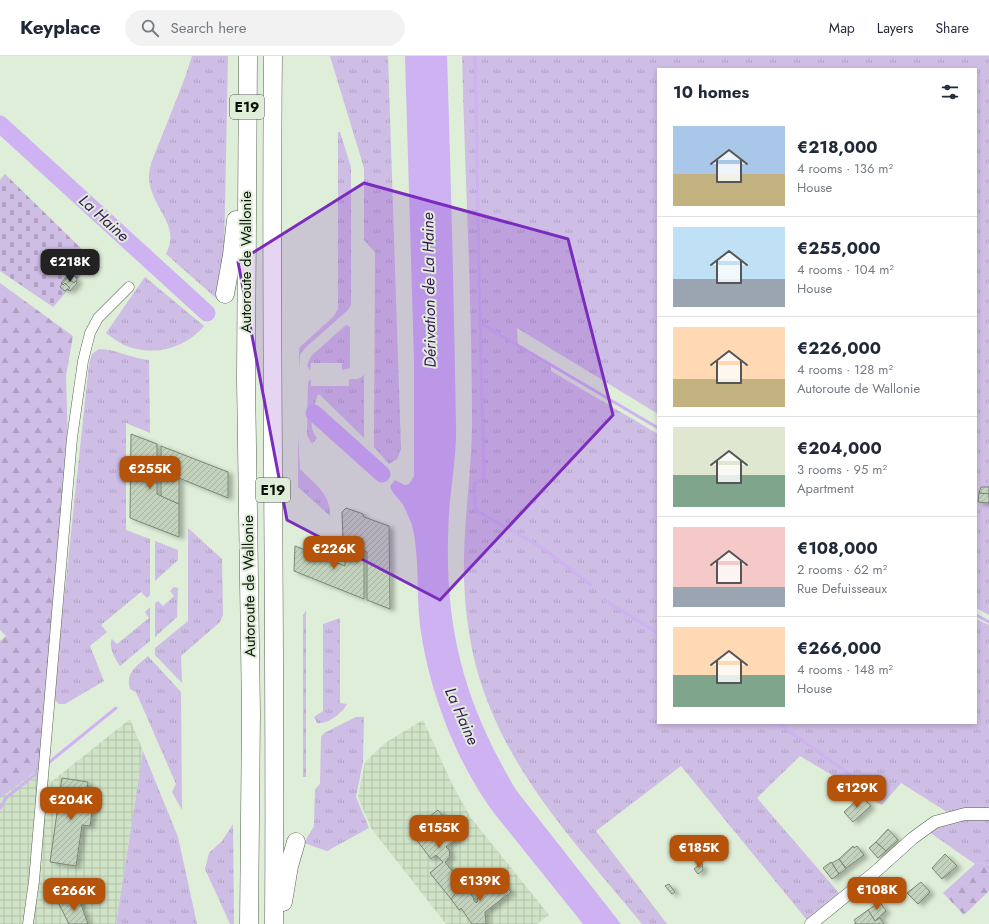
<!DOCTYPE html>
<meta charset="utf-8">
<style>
:root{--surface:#fff;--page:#f2f2f3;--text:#1f2937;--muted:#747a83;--line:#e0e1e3;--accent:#b45309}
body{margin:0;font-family:Jost,sans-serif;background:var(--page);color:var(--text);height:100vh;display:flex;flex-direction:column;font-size:15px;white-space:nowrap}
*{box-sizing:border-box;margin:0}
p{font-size:13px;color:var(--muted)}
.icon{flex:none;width:22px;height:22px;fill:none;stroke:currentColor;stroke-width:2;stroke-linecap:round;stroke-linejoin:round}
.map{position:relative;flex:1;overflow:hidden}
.sheet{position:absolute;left:657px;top:12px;width:320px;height:656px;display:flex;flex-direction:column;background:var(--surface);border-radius:0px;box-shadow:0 2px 6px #0003}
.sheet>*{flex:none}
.price{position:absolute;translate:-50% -34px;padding:0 9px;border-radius:8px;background:var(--accent);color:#fff;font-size:13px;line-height:26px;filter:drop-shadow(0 1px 2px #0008)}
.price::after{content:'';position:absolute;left:50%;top:24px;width:12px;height:9px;margin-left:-6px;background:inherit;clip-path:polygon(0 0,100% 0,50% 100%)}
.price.current{background:#222;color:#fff}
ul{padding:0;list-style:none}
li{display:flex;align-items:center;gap:12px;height:100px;padding:0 16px}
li+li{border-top:1px solid var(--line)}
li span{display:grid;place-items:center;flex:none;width:112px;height:80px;border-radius:0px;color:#555}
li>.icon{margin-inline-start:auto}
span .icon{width:48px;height:48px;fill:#fffc;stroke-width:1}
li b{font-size:17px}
h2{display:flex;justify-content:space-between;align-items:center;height:48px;padding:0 16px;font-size:17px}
header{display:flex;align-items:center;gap:24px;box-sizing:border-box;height:56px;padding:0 20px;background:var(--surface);border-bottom:1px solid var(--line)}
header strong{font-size:19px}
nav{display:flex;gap:22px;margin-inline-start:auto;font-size:14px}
.search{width:280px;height:36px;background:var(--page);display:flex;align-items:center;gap:10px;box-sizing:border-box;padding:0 14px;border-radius:22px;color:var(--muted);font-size:15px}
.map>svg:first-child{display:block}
.industrial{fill:url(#industrial-grid)}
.grass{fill:url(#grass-tufts)}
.forest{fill:url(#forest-firs)}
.cemetery{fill:url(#cemetery-stones)}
.water{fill:#ceb2f2}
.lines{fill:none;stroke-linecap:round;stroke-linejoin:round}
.stream{stroke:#ceb2f2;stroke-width:3}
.river{stroke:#ceb2f2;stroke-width:17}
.building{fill:url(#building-hatch);stroke:#7a8774;filter:url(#shadow)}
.minor-casing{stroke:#576451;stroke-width:11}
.tertiary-casing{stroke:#576451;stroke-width:13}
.motorway-casing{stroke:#576451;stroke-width:19}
.minor{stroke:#fff;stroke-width:10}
.tertiary{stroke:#fff;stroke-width:12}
.motorway{stroke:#fff;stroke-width:18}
.marked{fill:#7b2cbf;fill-opacity:0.2;stroke:#7b2cbf;stroke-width:3;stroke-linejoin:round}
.labels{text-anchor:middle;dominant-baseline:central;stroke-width:4;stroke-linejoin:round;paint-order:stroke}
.shield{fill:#dfeed8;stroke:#4c5448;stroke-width:1}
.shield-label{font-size:14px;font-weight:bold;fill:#0d120b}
.street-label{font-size:15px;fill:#0d120b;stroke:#dfeed8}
.water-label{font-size:16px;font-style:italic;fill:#3c145e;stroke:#dfeed8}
</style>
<header>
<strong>Keyplace</strong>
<div class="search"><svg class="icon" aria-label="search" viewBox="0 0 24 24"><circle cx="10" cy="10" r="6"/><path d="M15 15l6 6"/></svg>Search here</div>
<nav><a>Map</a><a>Layers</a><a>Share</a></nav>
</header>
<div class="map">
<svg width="989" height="868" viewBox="0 0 989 868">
<defs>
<pattern id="industrial-grid" width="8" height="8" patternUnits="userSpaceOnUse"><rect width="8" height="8" fill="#d0e3c7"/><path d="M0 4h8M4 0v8" fill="none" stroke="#b1c2aa"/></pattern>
<pattern id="grass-tufts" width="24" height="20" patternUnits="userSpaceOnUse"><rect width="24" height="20" fill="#cebde4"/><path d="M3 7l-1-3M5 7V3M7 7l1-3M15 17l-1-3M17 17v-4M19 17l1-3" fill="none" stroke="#b0a1c2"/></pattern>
<pattern id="forest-firs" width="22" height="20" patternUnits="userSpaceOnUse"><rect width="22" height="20" fill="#cebde4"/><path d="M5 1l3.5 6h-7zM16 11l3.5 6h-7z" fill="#b0a1c2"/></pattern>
<pattern id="cemetery-stones" width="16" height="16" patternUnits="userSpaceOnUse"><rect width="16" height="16" fill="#cebde4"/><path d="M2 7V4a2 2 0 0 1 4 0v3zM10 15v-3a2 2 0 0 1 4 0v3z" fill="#b0a1c2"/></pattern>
<pattern id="building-hatch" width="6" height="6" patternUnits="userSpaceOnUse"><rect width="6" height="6" fill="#c3d2bc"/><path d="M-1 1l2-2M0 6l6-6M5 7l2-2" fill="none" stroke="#a6b3a0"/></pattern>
<filter id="shadow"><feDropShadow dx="4.5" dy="2.5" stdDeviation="2" flood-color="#0004"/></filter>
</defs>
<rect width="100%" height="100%" fill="#dfeed8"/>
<!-- industrial -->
<g class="industrial">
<path d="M130 663 143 695 116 868H0V741L39 713 51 726Z"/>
<path d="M423 664 452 728 471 762 549 859 537 868H446L371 772 358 741 365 706 385 687Z"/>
</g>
<!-- grass -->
<g class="grass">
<path d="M192 0H228L224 202 221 229 217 243 166 198C182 168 150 152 149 121 149 108 157 93 162 80 172 54 184 27 192 0Z"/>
<path d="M330 0H388L401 393 397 403 389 408 374 391 375 196 364 184V112Z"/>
<path d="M462 0H989V559L976 552V13H658V358L517 272 518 289 551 309V315L658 378V667H976V563L989 569V753H962L947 756 901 727 882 749 800 700 757 742 839 837 807 864 681 710 596 775 667 868H642C586 799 522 733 489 649 470 603 463 550 464 500 465 455 472 410 472 366 472 244 465 122 462 0Z"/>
<path d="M338 76H340L351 111V249L348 254 304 293 300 299 299 317V292L334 260 338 253Z"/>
<path d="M145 221 204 270C185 293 152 301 124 289 118 286 112 281 106 277Z"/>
<path d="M346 269 350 271V312L342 314V307H311L310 315 307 309 311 300Z"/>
<path d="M99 293C117 293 132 303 149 304L150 377 126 367V474L150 483V539L147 542 141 536 101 569 107 576 90 590 104 625 65 648H59L54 643V636L89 308 92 298Z"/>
<path d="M364 319V382L319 338 317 340C314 354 307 370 317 382L312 388 307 379 308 326 311 323V330H349V323H358Z"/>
<path d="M298 378 300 413C314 427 331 438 330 460L298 431Z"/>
<path d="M188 472 222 503 223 559 220 566 181 600 182 627 155 599V592L188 565Z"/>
<path d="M155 485 178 494V504L155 525Z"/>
<path d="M174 531 178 532 177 561 155 581V547L158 545 163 550 174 540 170 535Z"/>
<path d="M150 551V585L120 610C115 603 108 590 112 583L117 588 149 562 145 556Z"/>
<path d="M306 555V721H303V559Z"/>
<path d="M340 562V647L347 648C343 656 328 669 317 667L314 661 323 655V568Z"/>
<path d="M148 600 181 636 182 754 172 736 176 728 136 636 130 633C125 616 137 610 148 600Z"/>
<path d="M356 661H364L363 706 356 741 369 772 327 795 304 787 314 770 315 733 320 728 321 681 324 677Z"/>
<path d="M143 695 178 781 197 868H116Z"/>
<path d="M989 762V806L975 808 929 776 949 765Z"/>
<path d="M233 768 234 868H230L205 813 209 797 222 785Z"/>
</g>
<!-- forest -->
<g class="forest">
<path d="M0 227 73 280 66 320 68 391 39 713 0 742V585L6 580 0 574Z"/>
<path d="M989 806V835L964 859 943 837 975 808Z"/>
</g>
<!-- cemetery -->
<path class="cemetery" d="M5 118 94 205 76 225 77 227 70 235 68 234 53 251 0 215V124Z"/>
<!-- water -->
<path class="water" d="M405 0H447C451 123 454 246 456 368 457 398 451 428 449 458 443 566 461 641 516 734L621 868H583L494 757C456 706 428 632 420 569 416 537 420 501 412 469 409 462 406 454 402 447 397 441 392 437 390 430L395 424 405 429 409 428 414 420V306Z"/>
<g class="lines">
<!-- stream -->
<g class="stream">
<path d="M475 0 480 267 658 372"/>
<path d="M480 267 484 422 474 428 475 450 477 455 541 491 591 529"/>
<path d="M606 545 658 577"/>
<path d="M976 559 989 566"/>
<path d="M778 667 863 728"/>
<path d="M47 708 116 652"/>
<path d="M0 752 7 741 37 717"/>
</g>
<!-- river -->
<g class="river">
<path d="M0 68 207 257"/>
<path d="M314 357 382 418"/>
</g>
</g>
<!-- building -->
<g class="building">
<path d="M72 218 77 223 76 226 69 234 67 233 65 235 60 231 62 228 61 227 68 219 70 221Z"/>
<path d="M69 220 71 221 69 223 74 227 76 225 77 227 70 235 68 234 70 232 65 227 63 229 62 228Z"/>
<path d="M131 378 157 388V438L179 448V481L130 462Z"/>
<path d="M161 390 228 416V442L179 422V448L161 440Z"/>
<path d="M981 431H989V438L979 437Z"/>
<path d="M979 437 989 438V447L978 446Z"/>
<path d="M346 452 363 458 364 461 389 470 390 553 367 544V496L343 485 342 456Z"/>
<path d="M345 486 364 495V543L294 515 295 490 345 510Z"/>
<path d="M62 722 88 726 86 740 94 741 90 770 82 769 76 810 50 806Z"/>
<path d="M861 740 871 750 853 766 844 756Z"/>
<path d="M438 754 459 781 446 791 449 794 450 800 445 806 463 829 451 843 430 817 443 806 436 799 431 803 410 775Z"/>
<path d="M888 773 898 784 886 795 876 786Z"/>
<path d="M876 786 886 795 878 802 869 792Z"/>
<path d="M853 790 854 792 857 790 864 799 846 812 839 803Z"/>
<path d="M945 798 957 810 942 823 932 812Z"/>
<path d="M839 803 846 813 839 818 832 807Z"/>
<path d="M831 806 839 818 832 823 823 812Z"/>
<path d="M702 807 703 814 698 818 694 813Z"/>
<path d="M502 824 511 836 485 856 486 868H472L461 852 459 854 451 843 463 829 474 842 473 843 476 847 478 845 477 843Z"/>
<path d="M921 826 930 836 918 848 907 837Z"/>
<path d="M669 828 675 836 672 838 665 830Z"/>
<path d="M78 840 88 868H69L59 848Z"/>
<path d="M880 846 886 855 875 865 868 854Z"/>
<path d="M868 854 875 865 880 862 884 868H854L856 867 854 864Z"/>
</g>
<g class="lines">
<defs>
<path id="minor" d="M28 868 34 825 72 382 83 305 90 277 98 262 129 231"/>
<path id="tertiary" d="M811 868 874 817 913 782 935 766 965 758H989"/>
<g id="motorway">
<path d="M248 0 246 323 251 657 249 868"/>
<path d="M273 0C270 289 276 579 274 868"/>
<path d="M225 238 232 199 236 164"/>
<path d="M283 846 289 810 296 786"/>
</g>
</defs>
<!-- minor casing -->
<use href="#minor" class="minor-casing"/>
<!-- tertiary casing -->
<use href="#tertiary" class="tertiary-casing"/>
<!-- motorway casing -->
<use href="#motorway" class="motorway-casing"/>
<!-- minor -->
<use href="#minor" class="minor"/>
<!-- tertiary -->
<use href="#tertiary" class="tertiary"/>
<!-- motorway -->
<use href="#motorway" class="motorway"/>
</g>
<!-- marked area -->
<path class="marked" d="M364 127 568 183 613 359 440 544 287 464 238 206Z"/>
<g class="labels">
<!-- shield labels -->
<g class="shield">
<rect x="230" y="39" width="34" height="24" rx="3"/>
<rect x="256" y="422" width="34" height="24" rx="3"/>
</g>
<g class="shield-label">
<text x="247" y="51">E19</text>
<text x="273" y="434">E19</text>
</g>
<!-- street labels -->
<g class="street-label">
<text transform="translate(246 206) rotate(-90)">Autoroute de Wallonie</text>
<text transform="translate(249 530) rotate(-91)">Autoroute de Wallonie</text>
</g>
<!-- water labels -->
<g class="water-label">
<text transform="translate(104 162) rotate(42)">La Haine</text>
<text transform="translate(429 234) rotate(-91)">Dérivation de La Haine</text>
<text transform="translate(462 660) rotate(66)">La Haine</text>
</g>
</g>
</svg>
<b class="price current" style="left:70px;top:227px">€218K</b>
<b class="price" style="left:150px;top:434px">€255K</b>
<b class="price" style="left:334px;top:514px">€226K</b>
<b class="price" style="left:857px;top:753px">€129K</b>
<b class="price" style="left:71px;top:765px">€204K</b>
<b class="price" style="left:439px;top:793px">€155K</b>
<b class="price" style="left:699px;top:813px">€185K</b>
<b class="price" style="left:480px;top:846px">€139K</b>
<b class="price" style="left:877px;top:855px">€108K</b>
<b class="price" style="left:74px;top:856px">€266K</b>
<section class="sheet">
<h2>10 homes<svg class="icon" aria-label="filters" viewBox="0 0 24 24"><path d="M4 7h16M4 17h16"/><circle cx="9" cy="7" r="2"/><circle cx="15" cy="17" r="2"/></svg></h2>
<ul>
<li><span style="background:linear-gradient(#a9c7e8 60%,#c2b280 0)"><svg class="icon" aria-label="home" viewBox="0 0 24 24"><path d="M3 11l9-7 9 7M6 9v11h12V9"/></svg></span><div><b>€218,000</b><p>4 rooms · 136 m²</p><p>House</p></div></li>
<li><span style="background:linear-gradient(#bfe0f5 65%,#9aa5b1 0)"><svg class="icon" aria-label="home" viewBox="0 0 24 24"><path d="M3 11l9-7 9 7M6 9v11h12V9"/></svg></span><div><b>€255,000</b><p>4 rooms · 104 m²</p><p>House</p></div></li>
<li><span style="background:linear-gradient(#ffd9b3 65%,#c2b280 0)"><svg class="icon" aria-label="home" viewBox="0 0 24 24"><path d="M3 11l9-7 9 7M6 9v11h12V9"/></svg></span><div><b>€226,000</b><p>4 rooms · 128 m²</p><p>Autoroute de Wallonie</p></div></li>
<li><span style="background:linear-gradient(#dfe7d0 60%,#7fa58c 0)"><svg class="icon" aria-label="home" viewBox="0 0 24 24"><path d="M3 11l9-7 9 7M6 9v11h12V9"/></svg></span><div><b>€204,000</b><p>3 rooms · 95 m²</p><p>Apartment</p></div></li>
<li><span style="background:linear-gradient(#f6c9c9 75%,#9aa5b1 0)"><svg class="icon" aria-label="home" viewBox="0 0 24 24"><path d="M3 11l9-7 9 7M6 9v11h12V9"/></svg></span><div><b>€108,000</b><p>2 rooms · 62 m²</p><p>Rue Defuisseaux</p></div></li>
<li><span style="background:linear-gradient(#ffd9b3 60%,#7fa58c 0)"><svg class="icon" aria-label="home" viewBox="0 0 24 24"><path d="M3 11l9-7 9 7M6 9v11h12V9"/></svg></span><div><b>€266,000</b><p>4 rooms · 148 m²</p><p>House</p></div></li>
</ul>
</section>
</div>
